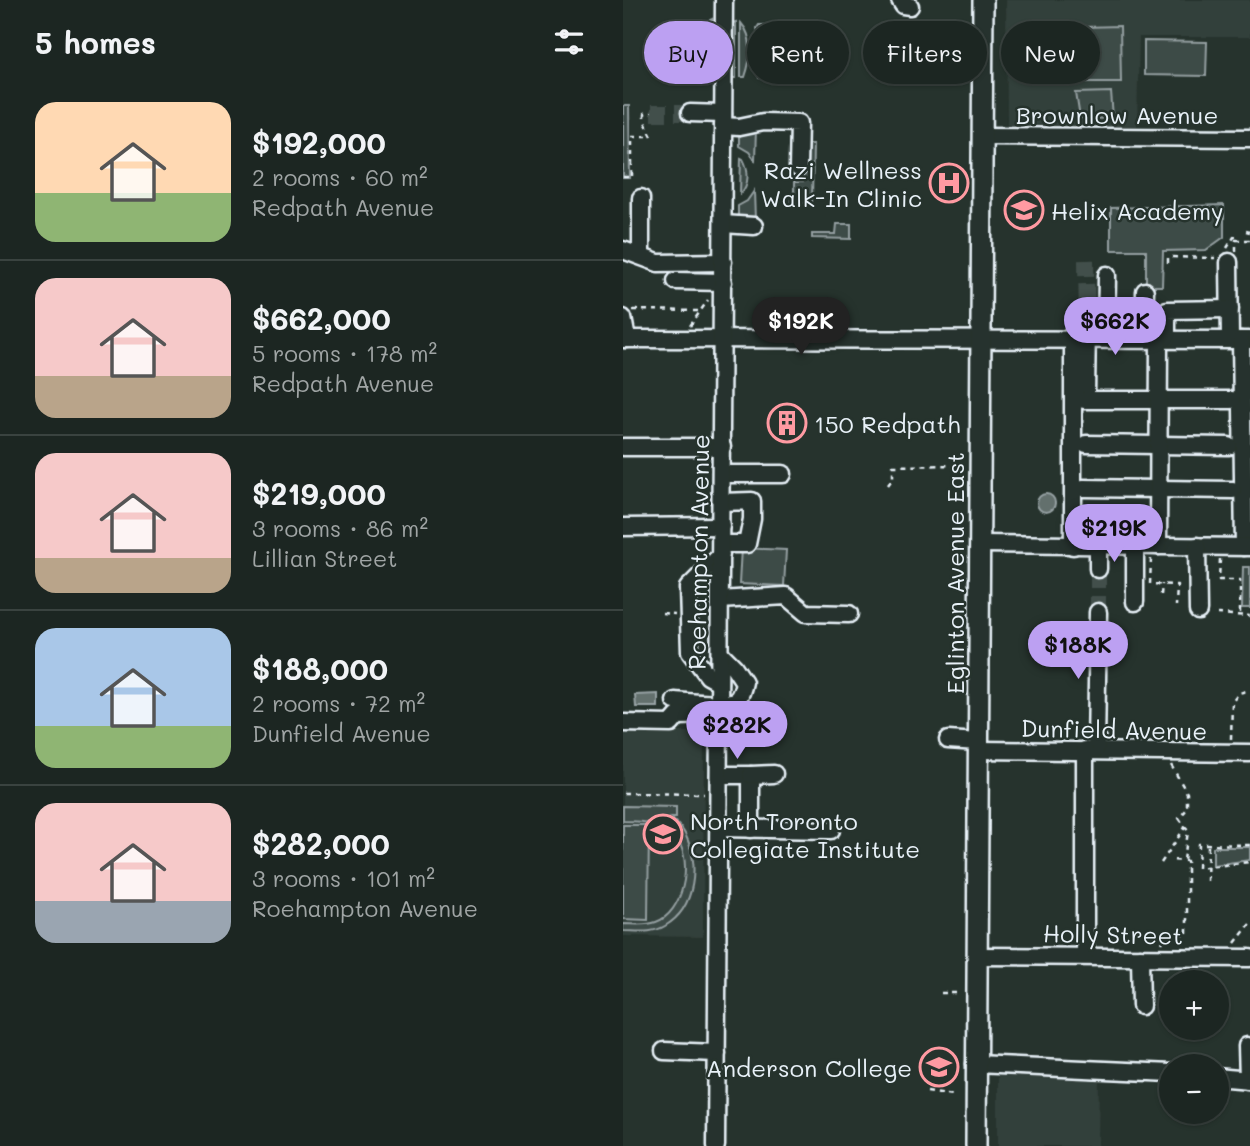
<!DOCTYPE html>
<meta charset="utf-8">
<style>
:root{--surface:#1c2622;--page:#29322f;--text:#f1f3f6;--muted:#a0a5a5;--line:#3a4340;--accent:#bca0f2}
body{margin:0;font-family:Mali,sans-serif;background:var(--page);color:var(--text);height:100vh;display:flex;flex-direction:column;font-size:26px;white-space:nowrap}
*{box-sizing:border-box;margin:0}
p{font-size:23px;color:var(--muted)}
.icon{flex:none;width:38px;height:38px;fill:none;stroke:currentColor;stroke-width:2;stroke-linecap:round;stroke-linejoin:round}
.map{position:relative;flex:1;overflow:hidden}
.details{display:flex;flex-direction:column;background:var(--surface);width:623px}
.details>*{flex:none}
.hud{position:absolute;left:21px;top:21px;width:500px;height:63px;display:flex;gap:14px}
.fabs{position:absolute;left:536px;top:970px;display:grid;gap:14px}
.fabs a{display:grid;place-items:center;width:70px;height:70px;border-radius:50%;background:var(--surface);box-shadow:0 2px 5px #0004,0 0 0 2px var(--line);font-size:35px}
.price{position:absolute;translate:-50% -60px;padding:0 16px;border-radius:24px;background:var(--accent);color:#111;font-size:23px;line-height:46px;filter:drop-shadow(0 2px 4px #0008)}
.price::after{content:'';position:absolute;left:50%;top:42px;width:21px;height:16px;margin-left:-10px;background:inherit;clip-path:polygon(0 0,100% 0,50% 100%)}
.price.on{background:#222;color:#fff}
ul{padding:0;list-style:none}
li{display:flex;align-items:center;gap:21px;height:175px;padding:0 35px}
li+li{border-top:2px solid var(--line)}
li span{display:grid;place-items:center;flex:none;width:196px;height:140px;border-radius:21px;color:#555}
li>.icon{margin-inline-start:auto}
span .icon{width:84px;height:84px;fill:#fffc;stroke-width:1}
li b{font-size:30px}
h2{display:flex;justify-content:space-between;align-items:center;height:84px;padding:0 35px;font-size:30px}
.pill{padding:0 24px;border-radius:32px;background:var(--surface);box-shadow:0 2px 5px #0004,0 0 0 2px var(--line);font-size:24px;line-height:63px}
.pill.on{background:var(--accent);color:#111}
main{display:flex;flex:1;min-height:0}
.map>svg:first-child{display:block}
.built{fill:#333f3a}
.green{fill:#3e4b47;stroke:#939ea0;stroke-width:2}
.water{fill:#636f6d;stroke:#98a3a5;stroke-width:2}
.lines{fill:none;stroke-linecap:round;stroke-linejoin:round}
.minor-tunnel{stroke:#43504b;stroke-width:16;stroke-dasharray:16 8;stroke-linecap:butt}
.minor-casing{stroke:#e8f1f8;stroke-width:21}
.major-casing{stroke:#e8f1f8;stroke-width:24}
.path{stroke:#e8f1f8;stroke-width:2.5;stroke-dasharray:5 5;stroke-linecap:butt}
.minor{stroke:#26332d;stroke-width:16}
.major{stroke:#26332d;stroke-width:19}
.labels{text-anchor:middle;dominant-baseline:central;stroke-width:5;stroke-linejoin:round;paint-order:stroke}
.street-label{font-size:24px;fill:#e8f1f8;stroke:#26332d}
.poi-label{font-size:24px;fill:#e8f1f8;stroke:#26332d;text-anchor:start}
</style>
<main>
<section class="details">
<h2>5 homes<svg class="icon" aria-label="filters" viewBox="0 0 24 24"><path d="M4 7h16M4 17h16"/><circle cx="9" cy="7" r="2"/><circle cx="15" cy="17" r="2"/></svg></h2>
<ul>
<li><span style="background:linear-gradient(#ffd9b3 65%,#8fb573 0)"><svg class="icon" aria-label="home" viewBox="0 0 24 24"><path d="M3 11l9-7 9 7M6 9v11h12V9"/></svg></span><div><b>$192,000</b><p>2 rooms · 60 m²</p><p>Redpath Avenue</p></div></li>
<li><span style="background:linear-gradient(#f6c9c9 70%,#b9a48a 0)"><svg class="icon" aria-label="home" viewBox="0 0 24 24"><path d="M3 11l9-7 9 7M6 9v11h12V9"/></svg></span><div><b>$662,000</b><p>5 rooms · 178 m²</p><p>Redpath Avenue</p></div></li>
<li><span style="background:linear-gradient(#f6c9c9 75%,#b9a48a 0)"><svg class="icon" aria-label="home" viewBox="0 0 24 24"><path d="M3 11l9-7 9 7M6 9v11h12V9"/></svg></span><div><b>$219,000</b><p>3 rooms · 86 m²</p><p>Lillian Street</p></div></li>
<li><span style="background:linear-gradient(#a9c7e8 70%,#8fb573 0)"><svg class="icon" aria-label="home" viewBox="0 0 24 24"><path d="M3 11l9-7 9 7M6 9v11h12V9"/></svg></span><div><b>$188,000</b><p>2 rooms · 72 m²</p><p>Dunfield Avenue</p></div></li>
<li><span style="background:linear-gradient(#f6c9c9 70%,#9aa5b1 0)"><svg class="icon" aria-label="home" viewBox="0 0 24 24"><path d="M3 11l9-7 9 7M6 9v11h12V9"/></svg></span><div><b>$282,000</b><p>3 rooms · 101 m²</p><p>Roehampton Avenue</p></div></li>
</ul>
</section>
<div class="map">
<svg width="627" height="1146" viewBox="0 0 627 1146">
<rect width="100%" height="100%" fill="#26332d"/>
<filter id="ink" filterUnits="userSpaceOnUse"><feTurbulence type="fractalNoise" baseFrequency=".0143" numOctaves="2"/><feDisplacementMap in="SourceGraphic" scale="14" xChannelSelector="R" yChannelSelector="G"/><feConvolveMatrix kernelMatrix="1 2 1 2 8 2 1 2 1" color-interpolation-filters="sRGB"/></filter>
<g filter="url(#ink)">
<!-- built -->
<g class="built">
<path d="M383 0H627V37H516L514 126 389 125 384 124Z"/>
<path d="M0 732H81L80 937 0 936Z"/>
<path d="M375 1075 476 1077 475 1146H375Z"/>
</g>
<!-- green -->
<g class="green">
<path d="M89 19V83C69 76 76 38 81 23Z"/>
<path d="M113 22V78H107V24Z"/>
<path d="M118 23C131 37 128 60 122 77H118Z"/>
<path d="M136 25H148L147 33 144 36 146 41 138 45 134 28Z"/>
<path d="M497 26 498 82H461L460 27Z"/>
<path d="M434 36H447L444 70 433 68 432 40Z"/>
<path d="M521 41 584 42 583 76 521 75Z"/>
<path d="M137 55 147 59 144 66 163 77 162 79 136 78 134 71Z"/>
<path d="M488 92 490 119 457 118 453 93Z"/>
<path d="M0 106H6L7 178H0Z"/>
<path d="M133 129 132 160 126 152 116 146V134Z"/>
<path d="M180 144H190L189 203H168V200H171V182H180Z"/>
<path d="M118 158 120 159C126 170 127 185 117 194Z"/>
<path d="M131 191 132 220H115V206L124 201Z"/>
<path d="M601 205V237L583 250 540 251 539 286H523V250H488V208Z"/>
<path d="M214 224H228V239L189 238V234H213Z"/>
<path d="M118 548 163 550 161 586 116 584Z"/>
<path d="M620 567H627V608H619Z"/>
<path d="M0 806 53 807V818H48C53 823 59 828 62 834 77 864 73 908 42 926 29 934 14 931 0 931V924C11 924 23 926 33 922 60 913 70 863 55 841 42 823 20 821 0 821Z"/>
<path d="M0 825H26L25 920 0 919Z"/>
<path d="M590 847H627V860L590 865Z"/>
</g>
<!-- water -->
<g class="water">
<circle cx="423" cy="503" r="9"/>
<path d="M35 694V707H13L12 695Z"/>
</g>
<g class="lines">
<!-- minor-tunnel -->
<g class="minor-tunnel">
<path d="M28 113H67"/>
<path d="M463 260 464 321"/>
<path d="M475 612V569"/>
</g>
<defs>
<g id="minor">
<path d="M277 0 280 5 287 6"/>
<path d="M67 113 100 114"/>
<path d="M100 126 116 127 140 122 176 123 175 168"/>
<path d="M360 136 627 138"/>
<path d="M100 224 131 226"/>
<path d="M0 250 35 263 100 262"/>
<path d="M18 256V198"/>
<path d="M606 262 607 339"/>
<path d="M53 281 100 282"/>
<path d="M0 318 4 339"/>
<path d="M0 339 627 340"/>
<path d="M483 339 484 275"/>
<path d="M521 339 522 291"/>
<path d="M544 339V310L607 309"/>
<path d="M618 340 621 547"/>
<path d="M463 397 464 321"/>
<path d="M461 400H609"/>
<path d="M463 444 606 446"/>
<path d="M0 447H99"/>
<path d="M99 474H160"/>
<path d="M460 488 610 490"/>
<path d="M0 527 98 526"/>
<path d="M98 544H124L129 519V501L98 502"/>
<path d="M356 544 627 547"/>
<path d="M450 546V338"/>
<path d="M535 546 536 339"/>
<path d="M574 546 575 611"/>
<path d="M475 569V546"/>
<path d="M97 600 163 596 183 613 226 614"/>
<path d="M512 602V546"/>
<path d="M96 682 85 676 67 652 65 588 98 555"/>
<path d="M52 701C65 702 107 707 115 698 118 694 120 687 121 682L111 667 97 653"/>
<path d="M0 723 48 724 55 716 96 715"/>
<path d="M325 740 355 742"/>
<path d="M355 750 627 753"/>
<path d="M473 750 475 612"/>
<path d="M96 775H128V829"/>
<path d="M128 775 151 774"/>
<path d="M96 828 208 830"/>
<path d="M353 956 627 958"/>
<path d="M462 956V750"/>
<path d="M517 957 518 1006"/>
<path d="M624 1046 625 1080"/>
<path d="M41 1051 94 1053"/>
<path d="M352 1064 548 1073"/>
<path d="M593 1077 627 1080"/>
<path d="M93 1146 101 0"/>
</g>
<path id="major" d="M353 1146 360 0"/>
</defs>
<!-- minor casing -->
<use href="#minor" class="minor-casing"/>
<!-- major casing -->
<use href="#major" class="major-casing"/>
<!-- path -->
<g class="path">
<path d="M0 177H9V136H29L21 120V114L28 113"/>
<path d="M623 231 627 232"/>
<path d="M604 248 611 237H615"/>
<path d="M613 251V240H627"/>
<path d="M545 263V257L592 258"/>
<path d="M10 310 77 311"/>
<path d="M504 314V328"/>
<path d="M67 326 85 300"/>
<path d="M265 485 270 478V466L338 465"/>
<path d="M528 559 527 584 554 585 553 606"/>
<path d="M597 559 596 580H617V616"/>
<path d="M538 595 539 584"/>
<path d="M39 613 52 614"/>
<path d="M594 614 627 616"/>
<path d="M608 739 609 702 616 693 627 690"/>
<path d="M548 765 564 793V809L556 818 565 831 561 860"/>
<path d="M0 793 81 794"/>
<path d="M627 845 576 844 575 868 627 862"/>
<path d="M538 863 563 826"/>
<path d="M584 881 585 846"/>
<path d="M539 943 542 937 564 934V861L546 860"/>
<path d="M612 943 627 924"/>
<path d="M318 993H334"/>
<path d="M304 1091 331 1095"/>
</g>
<!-- minor -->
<use href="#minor" class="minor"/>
<!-- major -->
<use href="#major" class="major"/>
</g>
</g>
<!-- icons -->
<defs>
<symbol id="hospital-ring" viewBox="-11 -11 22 22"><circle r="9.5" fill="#26332d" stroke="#ff9aa2" stroke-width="1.5"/><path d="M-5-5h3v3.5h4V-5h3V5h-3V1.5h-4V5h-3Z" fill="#ff9aa2"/></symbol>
<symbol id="university-ring" viewBox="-11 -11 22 22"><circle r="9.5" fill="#26332d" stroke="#ff9aa2" stroke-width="1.5"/><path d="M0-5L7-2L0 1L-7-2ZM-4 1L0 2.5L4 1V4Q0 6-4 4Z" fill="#ff9aa2"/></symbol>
<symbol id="building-ring" viewBox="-11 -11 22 22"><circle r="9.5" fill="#26332d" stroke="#ff9aa2" stroke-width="1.5"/><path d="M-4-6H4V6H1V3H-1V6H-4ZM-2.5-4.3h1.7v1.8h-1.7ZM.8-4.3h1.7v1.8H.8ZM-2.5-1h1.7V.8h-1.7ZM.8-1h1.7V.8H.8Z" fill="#ff9aa2"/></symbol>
<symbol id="school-ring" viewBox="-11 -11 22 22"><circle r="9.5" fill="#26332d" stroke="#ff9aa2" stroke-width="1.5"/><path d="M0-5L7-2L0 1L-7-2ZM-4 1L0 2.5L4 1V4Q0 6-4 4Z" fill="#ff9aa2"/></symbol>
</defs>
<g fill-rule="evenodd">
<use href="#hospital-ring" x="304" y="161" width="44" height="44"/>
<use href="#university-ring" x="379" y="188" width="44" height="44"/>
<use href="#building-ring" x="142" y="401" width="44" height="44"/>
<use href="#school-ring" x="18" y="812" width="44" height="44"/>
<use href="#university-ring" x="294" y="1045" width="44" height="44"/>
</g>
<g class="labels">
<!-- street labels -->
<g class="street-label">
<text x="494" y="114">Brownlow Avenue</text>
<text transform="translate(75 552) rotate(-89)">Roehampton Avenue</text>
<text transform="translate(331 573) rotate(-90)">Eglinton Avenue East</text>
<text transform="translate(491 729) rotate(1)">Dunfield Avenue</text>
<text transform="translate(490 934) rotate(1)">Holly Street</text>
</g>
<!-- poi labels -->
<g class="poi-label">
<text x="299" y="169" text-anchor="end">Razi Wellness<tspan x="299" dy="28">Walk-In Clinic</tspan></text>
<text x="428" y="210">Helix Academy</text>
<text x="191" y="423">150 Redpath</text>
<text x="67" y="820">North Toronto<tspan x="67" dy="28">Collegiate Institute</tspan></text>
<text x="289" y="1067" text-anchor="end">Anderson College</text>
</g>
</g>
</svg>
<div class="fabs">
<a>+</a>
<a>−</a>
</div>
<b class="price on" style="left:178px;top:357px">$192K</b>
<b class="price" style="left:492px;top:357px">$662K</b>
<b class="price" style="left:491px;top:564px">$219K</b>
<b class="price" style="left:455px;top:681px">$188K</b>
<b class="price" style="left:114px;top:761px">$282K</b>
<div class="hud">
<a class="pill on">Buy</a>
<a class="pill">Rent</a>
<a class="pill">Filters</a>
<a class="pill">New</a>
</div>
</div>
</main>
